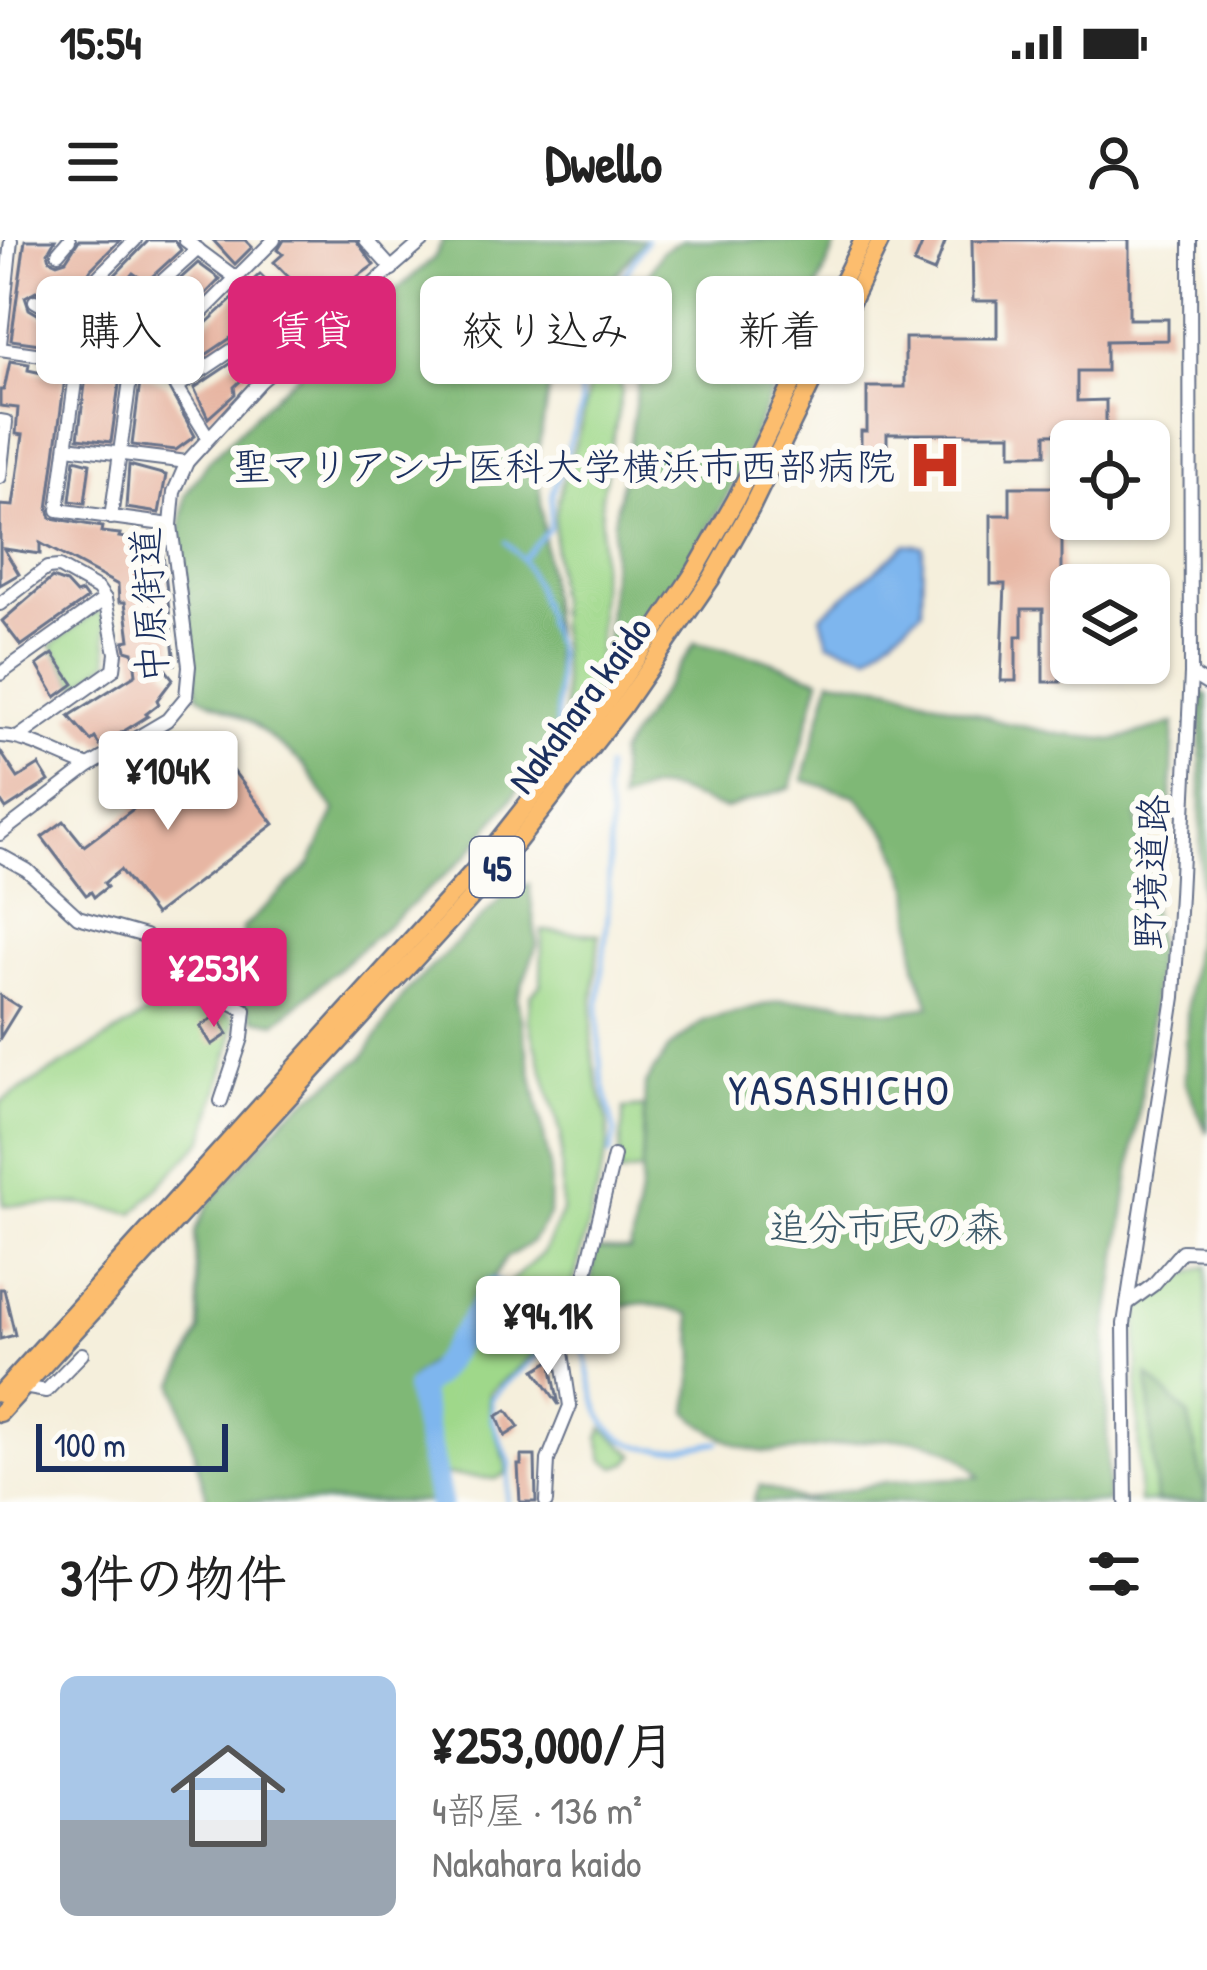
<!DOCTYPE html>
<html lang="ja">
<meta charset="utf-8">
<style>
:root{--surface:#fff;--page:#f6f6f6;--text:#222;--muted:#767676;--accent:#db2777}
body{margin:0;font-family:"Patrick Hand","Klee One",sans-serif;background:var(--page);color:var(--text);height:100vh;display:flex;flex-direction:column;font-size:45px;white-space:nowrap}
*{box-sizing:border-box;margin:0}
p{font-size:39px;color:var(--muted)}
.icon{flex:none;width:66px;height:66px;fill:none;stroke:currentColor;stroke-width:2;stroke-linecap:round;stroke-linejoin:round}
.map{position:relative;height:1262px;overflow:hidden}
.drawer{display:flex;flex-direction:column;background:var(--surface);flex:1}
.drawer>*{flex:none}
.top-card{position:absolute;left:36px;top:36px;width:1137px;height:108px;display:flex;gap:24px}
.tools{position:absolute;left:1050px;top:180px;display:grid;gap:24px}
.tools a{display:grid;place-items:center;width:120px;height:120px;border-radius:18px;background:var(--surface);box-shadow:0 3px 9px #0004;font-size:60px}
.scale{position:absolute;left:36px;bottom:30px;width:192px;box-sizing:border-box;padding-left:12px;border:6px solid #1b2f5e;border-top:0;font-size:33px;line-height:42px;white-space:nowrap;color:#1b2f5e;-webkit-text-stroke:9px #fdfcf7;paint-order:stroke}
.price{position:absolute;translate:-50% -102px;padding:0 27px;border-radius:12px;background:#fff;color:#222;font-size:39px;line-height:78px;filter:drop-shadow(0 3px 6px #0008)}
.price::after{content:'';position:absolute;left:50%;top:72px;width:36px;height:27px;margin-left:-18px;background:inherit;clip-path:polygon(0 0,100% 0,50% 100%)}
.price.on{background:var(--accent);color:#fff}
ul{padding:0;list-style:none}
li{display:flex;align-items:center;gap:36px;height:300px;padding:0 60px}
li span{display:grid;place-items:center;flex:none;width:336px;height:240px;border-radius:18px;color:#555}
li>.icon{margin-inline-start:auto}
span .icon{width:144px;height:144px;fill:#fffc;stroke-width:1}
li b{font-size:51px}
h2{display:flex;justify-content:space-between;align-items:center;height:144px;padding:0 60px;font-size:51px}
.pill{padding:0 42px;border-radius:18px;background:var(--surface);box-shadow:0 3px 9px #0004;font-size:42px;line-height:108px}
.pill.on{background:var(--accent);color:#fff}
.status{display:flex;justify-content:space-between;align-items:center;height:84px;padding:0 60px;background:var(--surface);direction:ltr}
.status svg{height:33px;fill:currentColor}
header{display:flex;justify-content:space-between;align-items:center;height:156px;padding:0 60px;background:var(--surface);font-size:54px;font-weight:700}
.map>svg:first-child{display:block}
.green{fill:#9fd88a;stroke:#5d8474;stroke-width:3}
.forest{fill:#7fb876;stroke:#4d746a;stroke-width:3}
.water{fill:#7eb6ee;stroke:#4c72a6;stroke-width:3}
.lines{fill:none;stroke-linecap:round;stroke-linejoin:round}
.stream{stroke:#7eb6ee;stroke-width:4.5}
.river{stroke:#7eb6ee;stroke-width:24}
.building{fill:#e7b6a3}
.minor-casing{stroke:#67728a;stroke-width:16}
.major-casing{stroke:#67728a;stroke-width:21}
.minor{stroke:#fff;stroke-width:12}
.major{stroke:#fcbd6e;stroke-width:16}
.labels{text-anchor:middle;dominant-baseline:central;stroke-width:12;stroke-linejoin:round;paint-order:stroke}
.shield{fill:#fdfcf7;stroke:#5f6c8c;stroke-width:3}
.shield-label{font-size:36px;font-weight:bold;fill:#1b2f5e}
.poi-label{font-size:39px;fill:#1b2f5e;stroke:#fdfcf7;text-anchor:end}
.street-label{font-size:39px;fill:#1b2f5e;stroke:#fdfcf7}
.park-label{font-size:39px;fill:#3c5969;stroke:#fdfcf7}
.neighbourhood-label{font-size:42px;letter-spacing:3px;fill:#1b2f5e;stroke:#fdfcf7}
</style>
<div class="status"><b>15:54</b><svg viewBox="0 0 49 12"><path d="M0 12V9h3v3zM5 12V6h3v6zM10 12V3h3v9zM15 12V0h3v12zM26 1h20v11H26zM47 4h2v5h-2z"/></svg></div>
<header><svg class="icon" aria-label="menu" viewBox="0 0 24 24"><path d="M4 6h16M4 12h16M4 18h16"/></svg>Dwello<svg class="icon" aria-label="person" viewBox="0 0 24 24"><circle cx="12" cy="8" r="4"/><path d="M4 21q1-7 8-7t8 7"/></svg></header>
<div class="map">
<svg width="1207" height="1262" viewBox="0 0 1207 1262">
<rect width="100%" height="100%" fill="#fdfcf7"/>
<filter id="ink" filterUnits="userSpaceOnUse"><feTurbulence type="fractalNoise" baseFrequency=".00833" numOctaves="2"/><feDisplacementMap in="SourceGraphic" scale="24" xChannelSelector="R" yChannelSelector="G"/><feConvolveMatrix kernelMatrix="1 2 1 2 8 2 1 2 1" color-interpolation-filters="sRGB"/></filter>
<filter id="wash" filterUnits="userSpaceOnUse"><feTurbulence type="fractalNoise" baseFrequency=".004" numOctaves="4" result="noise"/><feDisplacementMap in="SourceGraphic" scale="48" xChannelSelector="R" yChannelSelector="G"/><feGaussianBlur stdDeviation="2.7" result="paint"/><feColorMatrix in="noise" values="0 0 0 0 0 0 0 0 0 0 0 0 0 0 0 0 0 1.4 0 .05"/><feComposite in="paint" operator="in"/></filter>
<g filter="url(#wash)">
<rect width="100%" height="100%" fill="#f5efdc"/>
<!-- green -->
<g class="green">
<path d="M615 122 622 152 602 256 598 448 565 490C565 421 552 352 555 283 558 229 594 180 587 127Z"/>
<path d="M97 371 104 375 109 421 78 446 51 405Z"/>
<path d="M542 691 599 694C596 735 590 777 593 818 596 851 613 875 607 910L565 1077 540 1108 489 1153C486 1184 505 1204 507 1233L496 1239 439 1234C429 1206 422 1178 428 1147L502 1049 543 1013 562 972 561 893 528 779 531 755 541 744Z"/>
<path d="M181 750 234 778 231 805 204 899 134 973 80 964 3 965 0 863C60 824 124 792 181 750Z"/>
<path d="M667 865 666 927 618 934 624 869Z"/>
<path d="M1207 1026V1262H1139L1137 1075 1156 1048Z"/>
<path d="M603 1188 635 1215 628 1223 616 1227 604 1220 599 1198Z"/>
</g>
<!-- forest -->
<g class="forest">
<path d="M443 0H644L602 53 550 140 537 217 558 456 553 505 467 616 276 783 254 779 239 750 243 688 310 625 335 571 303 524 251 482 198 455 180 294 185 255 209 221 278 152 434 18Z"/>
<path d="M683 0H838L727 257 649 387 625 414 606 416 614 281 629 207 645 95 638 54 662 11Z"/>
<path d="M695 403 759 417 820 439 791 547 726 569C677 557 670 533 620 562L619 514Z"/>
<path d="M831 439 892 447 1002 482 1064 495 1116 500 1174 483 1171 564 1137 576 1157 704 1150 792 1106 1100 1108 1262H753L760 1245 802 1260 885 1242 980 1237C930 1169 840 1213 770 1212 740 1212 709 1191 688 1172L695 1116 690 1074 646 1063 586 1069 596 1009 630 1011 641 947 645 846 669 808 705 780 779 761H835L894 772 930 766 916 727 910 647 891 597 856 556 803 540Z"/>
<path d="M1201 451 1207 456V893L1185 842 1188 749 1200 659Z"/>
<path d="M529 644 537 705 517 759 550 927 549 975 531 1003 506 1018 457 1096 410 1140 421 1221 439 1262H208L175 1144 200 1092 195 992 209 963 288 874 363 818 404 754 505 655Z"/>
<path d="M1148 1135 1188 1175 1207 1262H1156Z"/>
</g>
<!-- water -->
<path class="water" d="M906 304 923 306 922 370 869 415 828 402 821 376Z"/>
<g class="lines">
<!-- stream -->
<g class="stream">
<path d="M506 302 522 319"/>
<path d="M556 509 557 414 535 344 522 319 550 288 552 254 582 166 579 139 597 77 647 0"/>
<path d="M606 528 605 554 610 578 608 675 598 772 601 833 615 893 610 915"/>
<path d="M578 1082C586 1109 588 1138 597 1165 615 1220 676 1212 719 1202"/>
<path d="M507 1262 510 1222 492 1182 491 1159C515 1130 553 1111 569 1077"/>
</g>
<!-- river -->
<path class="river" d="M440 1262 417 1149 435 1134 493 1050"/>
</g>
<g id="blocks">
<!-- building -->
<g class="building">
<path d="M25 0H55L48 12 50 20 57 23 66 20 79 0H120L91 29 67 67 36 51 25 57 29 69 71 94 69 108 11 100Z"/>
<path d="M149 0H174L181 10 146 42 133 33 114 55 127 62 109 92 88 80 114 36Z"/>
<path d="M213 0H245L252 7 235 24Z"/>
<path d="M284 0H356L374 25 350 42 354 47 318 78 306 65 311 60 274 22 283 14 278 10Z"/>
<path d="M924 0H946L934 32 914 24Z"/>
<path d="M972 0H1129V79H1168V100L1106 101V131H1078V161L1106 160V193L1046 194V214H1011V194H887V218H861V191H867V147H905V98H997V61H973Z"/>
<path d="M198 23 220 39 175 85 173 95 179 101 190 98 260 34 287 60 176 135 128 103 154 68 151 65Z"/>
<path d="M293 82 302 91 277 106 280 111 250 132 234 147 235 154 208 178 194 148Z"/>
<path d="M90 106 104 113 94 130 102 135 108 129 121 130 111 202 78 198Z"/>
<path d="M10 121 29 124 28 130 65 138 48 269 51 278 102 287 101 292 120 294 119 297 143 301 150 293 161 297 175 424 162 425 173 439 157 460 159 464 146 474 148 476 100 506 95 498 91 501 69 476 136 434 133 412 126 410 124 401 130 400 125 362H119L118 345 40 303V314L4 309 19 334 0 345V265L13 266 23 195 16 194 18 168 0 166V150H4Z"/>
<path d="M141 134 167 145 195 196 176 210 132 205Z"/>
<path d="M75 219 90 223 85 263 70 261Z"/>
<path d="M129 225 166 235 159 273 126 268Z"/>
<path d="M1010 247H1058V275L1062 276V344H1056L1060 442H1043V369H1022V396H1016V441H1001L1005 344H991V275H1010Z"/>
<path d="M52 338 66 343 76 354 82 352 87 359 21 406 2 381Z"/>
<path d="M53 414 74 444 56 457 37 425Z"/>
<path d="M215 507 274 584 155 675 120 630 104 643 107 647 94 657 91 652 86 655 42 597 64 581 84 606 136 567 127 556 167 525 175 536Z"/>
<path d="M0 511 18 538 39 525 49 541 6 569 0 560Z"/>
<path d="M0 755 19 767 0 798Z"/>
<path d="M217 776 228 794 212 805 200 786Z"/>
<path d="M0 1049H4L15 1095 0 1099Z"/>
<path d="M552 1120 553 1135 559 1165 535 1130Z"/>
<path d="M507 1170 519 1187 505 1196 497 1176Z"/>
<path d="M521 1216H535L536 1262H520L518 1225H521Z"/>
</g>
</g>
</g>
<g filter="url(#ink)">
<use href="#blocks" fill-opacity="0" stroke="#67728a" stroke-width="3"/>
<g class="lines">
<defs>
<g id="minor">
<path d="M185 0 236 38"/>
<path d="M366 0 392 29"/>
<path d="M58 13 69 0"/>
<path d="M35 61 133 118 111 278"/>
<path d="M70 82 99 36 135 0"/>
<path d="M82 89 58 270 171 285"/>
<path d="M183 91 274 0"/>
<path d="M0 104 11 0"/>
<path d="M113 107 139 62 198 9"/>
<path d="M0 109 77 120"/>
<path d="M0 181 6 182 0 237"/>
<path d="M208 197 177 147 295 68 318 94"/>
<path d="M67 207 187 222"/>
<path d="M0 364 47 328 59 327 98 349 105 359 116 413 114 429 20 496"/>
<path d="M0 434 105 359"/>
<path d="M1191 434 1207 444"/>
<path d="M0 496C31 497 59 517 89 526"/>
<path d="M0 594 89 526 167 480 186 457 189 426 171 285 174 252 187 222 260 142 424 0"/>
<path d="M0 615 27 630 78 677 145 696 180 737 245 770 242 798 221 861"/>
<path d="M1127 1064 1153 1045 1182 1011 1207 1012"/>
<path d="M23 1147 46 1151 82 1114"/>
<path d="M546 1262 548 1220 570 1166 561 1106 574 1083 614 916"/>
<path d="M1126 1262 1124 1084 1174 757 1180 655 1191 434 1190 0"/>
</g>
<g id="major">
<path d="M0 1154 478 626 606 464 695 331 735 261 863 0"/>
<path d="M0 1173 489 638 622 468 711 339 751 268 881 0"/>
</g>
</defs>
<!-- minor casing -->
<use href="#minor" class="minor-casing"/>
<!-- major casing -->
<use href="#major" class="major-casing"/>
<!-- minor -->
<use href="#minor" class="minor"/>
<!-- major -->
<use href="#major" class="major"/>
</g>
</g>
<!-- icons -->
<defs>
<symbol id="hospital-bare" viewBox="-9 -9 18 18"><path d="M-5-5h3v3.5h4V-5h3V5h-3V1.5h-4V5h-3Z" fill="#c8321e" stroke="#fdfcf7" stroke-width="2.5" paint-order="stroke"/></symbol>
</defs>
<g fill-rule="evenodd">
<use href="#hospital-bare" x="897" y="187" width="76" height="76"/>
</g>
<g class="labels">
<!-- shield labels -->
<rect class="shield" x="470" y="597" width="54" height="60" rx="9"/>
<g class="shield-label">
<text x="497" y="627">45</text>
</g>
<!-- poi labels -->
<g class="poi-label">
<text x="895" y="225">聖マリアンナ医科大学横浜市西部病院</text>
</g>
<!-- street labels -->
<g class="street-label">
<text transform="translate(148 365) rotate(-93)">中原街道</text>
<text transform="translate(579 464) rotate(-53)">Nakahara kaido</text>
<text transform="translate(1150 632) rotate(-88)">野境道路</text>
</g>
<!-- park labels -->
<g class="park-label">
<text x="886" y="986">追分市民の森</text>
</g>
<!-- neighbourhood labels -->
<g class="neighbourhood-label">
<text x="840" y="849">YASASHICHO</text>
</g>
</g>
</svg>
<div class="tools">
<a><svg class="icon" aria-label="locate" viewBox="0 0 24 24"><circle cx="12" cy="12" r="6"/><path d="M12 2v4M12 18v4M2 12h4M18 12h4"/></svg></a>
<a><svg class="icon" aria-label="layers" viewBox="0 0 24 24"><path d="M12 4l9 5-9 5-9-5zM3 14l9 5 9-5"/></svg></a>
</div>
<div class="scale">100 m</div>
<b class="price" style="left:168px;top:593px">¥104K</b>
<b class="price on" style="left:214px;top:790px">¥253K</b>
<b class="price" style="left:548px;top:1138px">¥94.1K</b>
<div class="top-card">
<a class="pill">購入</a>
<a class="pill on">賃貸</a>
<a class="pill">絞り込み</a>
<a class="pill">新着</a>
</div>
</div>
<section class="drawer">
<h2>3件の物件<svg class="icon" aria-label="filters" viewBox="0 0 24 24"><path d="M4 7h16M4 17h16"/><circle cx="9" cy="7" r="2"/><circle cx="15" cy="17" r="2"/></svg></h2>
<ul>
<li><span style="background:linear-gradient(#a9c7e8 60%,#9aa5b1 0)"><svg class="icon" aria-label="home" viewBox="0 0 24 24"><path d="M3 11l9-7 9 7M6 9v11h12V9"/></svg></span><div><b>¥253,000/月</b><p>4部屋 · 136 m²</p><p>Nakahara kaido</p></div></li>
</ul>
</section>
